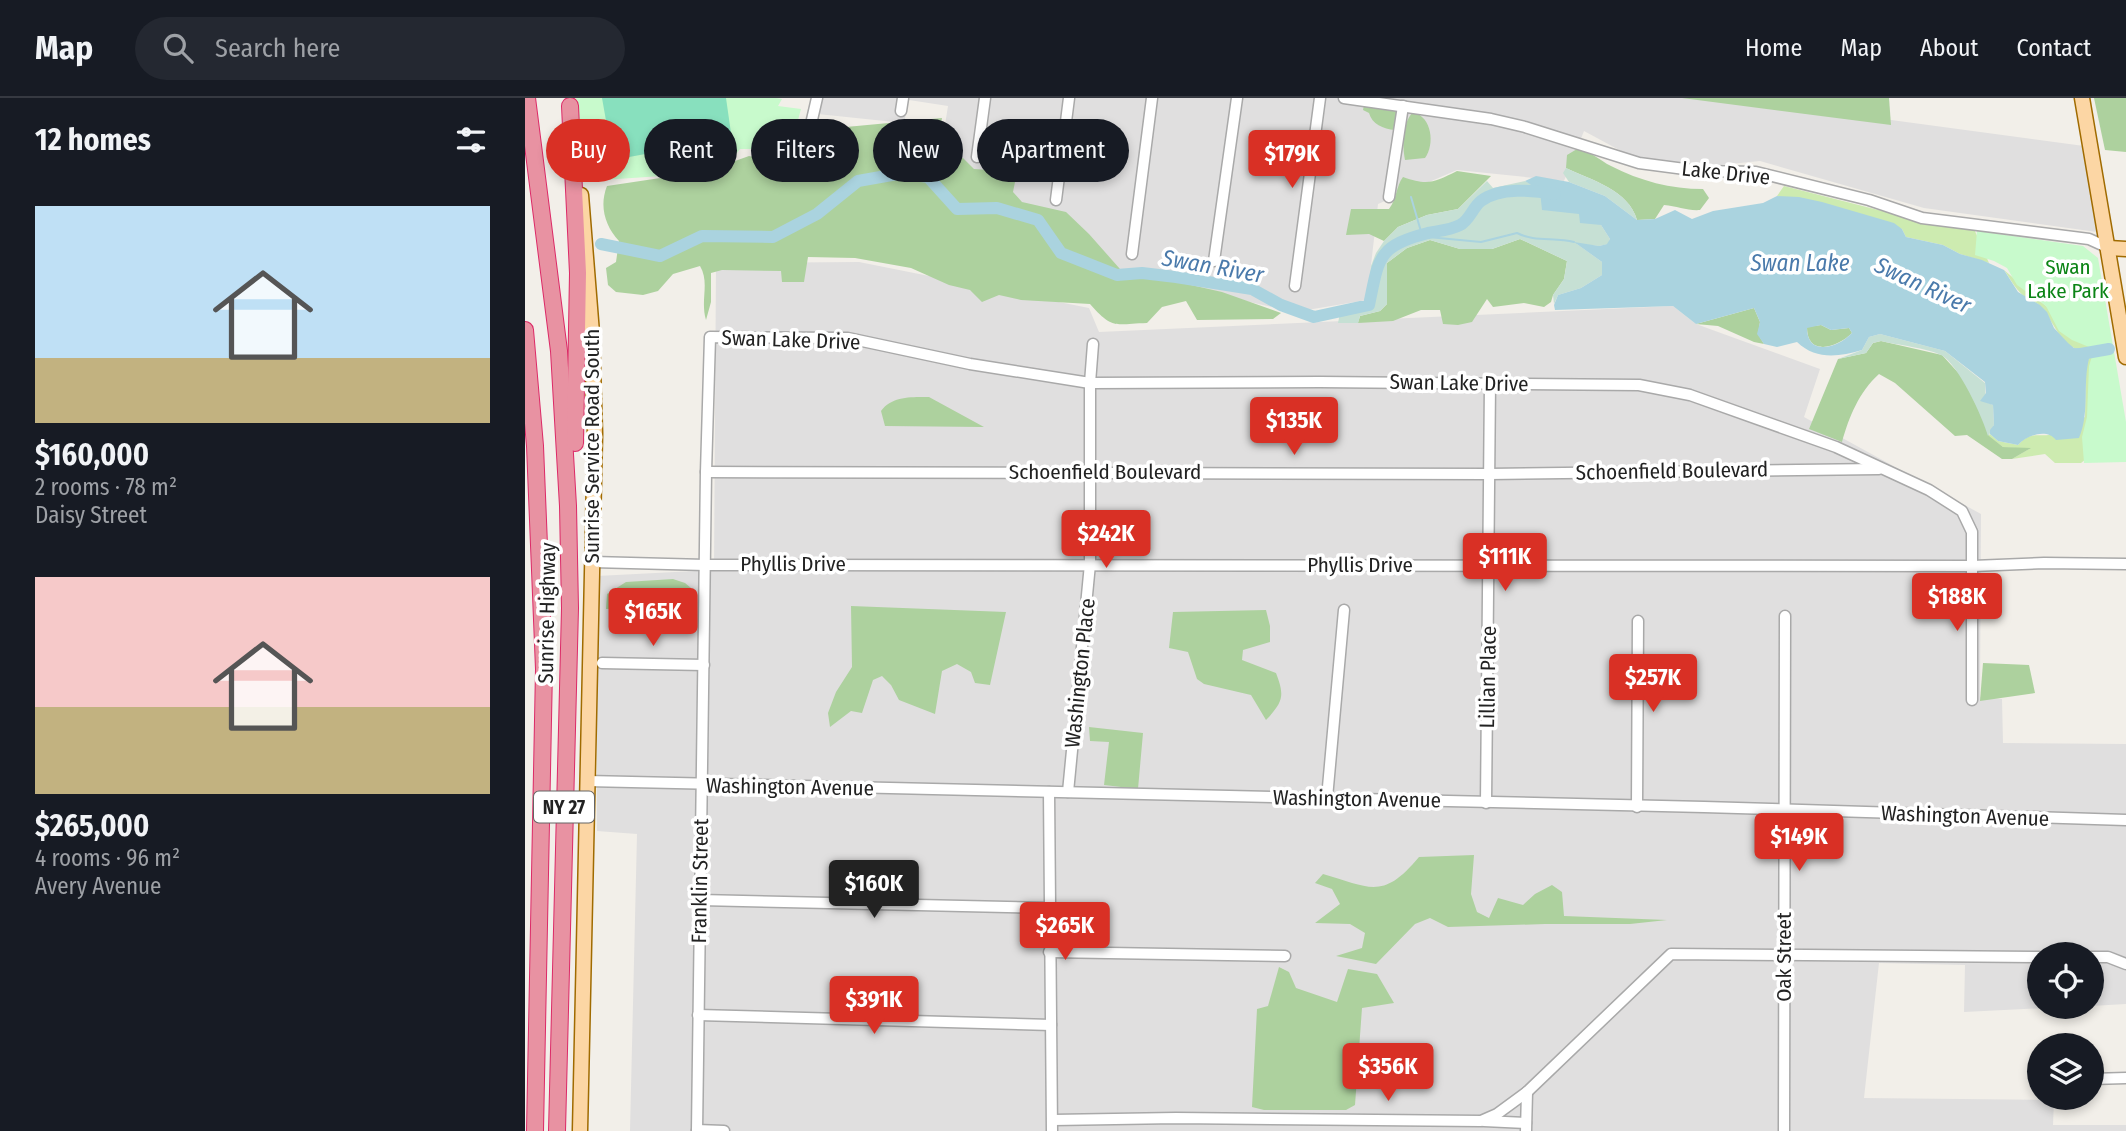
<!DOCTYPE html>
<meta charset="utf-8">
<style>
:root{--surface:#171b24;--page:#242831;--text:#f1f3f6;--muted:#9ea1a6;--line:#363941;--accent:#d93025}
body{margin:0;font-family:"Fira Sans Condensed",sans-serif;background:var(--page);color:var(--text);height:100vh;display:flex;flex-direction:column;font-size:26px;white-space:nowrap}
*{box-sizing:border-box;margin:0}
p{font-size:23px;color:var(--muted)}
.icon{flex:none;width:38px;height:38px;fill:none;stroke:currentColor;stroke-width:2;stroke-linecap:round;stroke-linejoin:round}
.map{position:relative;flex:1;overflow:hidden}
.panel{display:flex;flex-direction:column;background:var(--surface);width:525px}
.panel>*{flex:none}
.guide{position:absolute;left:21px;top:21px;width:665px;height:63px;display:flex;gap:14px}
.fabs{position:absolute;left:1502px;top:844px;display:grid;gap:14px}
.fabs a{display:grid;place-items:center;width:77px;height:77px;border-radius:50%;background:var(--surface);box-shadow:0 4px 10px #0003;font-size:35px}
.price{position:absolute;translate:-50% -60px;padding:0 16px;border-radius:7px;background:var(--accent);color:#fff;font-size:23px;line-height:46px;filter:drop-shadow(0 2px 4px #0008)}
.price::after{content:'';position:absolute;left:50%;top:42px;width:21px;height:16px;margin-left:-10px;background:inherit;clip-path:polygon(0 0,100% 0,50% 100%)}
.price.current{background:#222;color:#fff}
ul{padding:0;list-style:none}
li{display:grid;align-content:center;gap:14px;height:371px;padding:0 35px}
li span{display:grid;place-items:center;height:217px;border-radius:0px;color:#555}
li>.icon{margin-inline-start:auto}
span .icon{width:126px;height:126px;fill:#fffc;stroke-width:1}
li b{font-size:30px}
h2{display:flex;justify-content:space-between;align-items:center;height:84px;padding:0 35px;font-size:30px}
.pill{padding:0 24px;border-radius:32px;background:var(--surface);box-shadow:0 4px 10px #0003;font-size:24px;line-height:63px}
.pill.current{background:var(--accent);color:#fff}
header{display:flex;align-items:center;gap:42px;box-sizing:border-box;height:98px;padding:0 35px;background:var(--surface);border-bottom:2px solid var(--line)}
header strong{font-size:33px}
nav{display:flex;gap:38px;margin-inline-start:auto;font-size:24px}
.search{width:490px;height:63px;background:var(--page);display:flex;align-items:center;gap:18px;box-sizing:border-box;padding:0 24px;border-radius:38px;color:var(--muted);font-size:26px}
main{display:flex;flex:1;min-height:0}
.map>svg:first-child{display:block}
.residential{fill:#e0dfdf}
.grass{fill:#cdebb0}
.forest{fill:#add19e}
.wetland{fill:#c6e0d4}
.park{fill:#c8facc}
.pitch{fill:#88e0be}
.water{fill:#aad3df;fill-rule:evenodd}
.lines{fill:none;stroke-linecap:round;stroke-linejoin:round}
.stream{stroke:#aad3df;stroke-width:2}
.river{stroke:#aad3df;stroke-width:12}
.minor-casing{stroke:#a9a9a9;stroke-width:13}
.major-casing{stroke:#a06b00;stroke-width:17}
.highway-casing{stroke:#dc2a67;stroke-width:18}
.minor{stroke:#fff;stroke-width:10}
.major{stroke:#fcd6a4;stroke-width:14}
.highway{stroke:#e892a2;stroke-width:16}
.labels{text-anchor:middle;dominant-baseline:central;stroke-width:7;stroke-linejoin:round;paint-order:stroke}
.shield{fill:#fff;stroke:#646464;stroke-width:2}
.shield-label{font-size:19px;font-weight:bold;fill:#222}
.street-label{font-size:21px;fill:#222;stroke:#fff}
.park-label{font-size:21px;fill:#0c8416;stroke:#fff}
.water-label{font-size:23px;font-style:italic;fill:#4a7aab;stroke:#fff}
</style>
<header>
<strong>Map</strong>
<div class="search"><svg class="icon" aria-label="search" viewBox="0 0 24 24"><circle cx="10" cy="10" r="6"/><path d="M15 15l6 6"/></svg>Search here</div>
<nav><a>Home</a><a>Map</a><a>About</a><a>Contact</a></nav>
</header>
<main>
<section class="panel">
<h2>12 homes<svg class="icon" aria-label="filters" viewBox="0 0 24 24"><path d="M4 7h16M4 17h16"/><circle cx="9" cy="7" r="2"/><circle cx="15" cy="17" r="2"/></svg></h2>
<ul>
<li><span style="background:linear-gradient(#bfe0f5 70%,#c2b280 0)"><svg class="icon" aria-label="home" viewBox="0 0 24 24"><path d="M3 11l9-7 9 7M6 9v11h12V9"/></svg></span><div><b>$160,000</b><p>2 rooms · 78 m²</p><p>Daisy Street</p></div></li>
<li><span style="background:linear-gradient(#f6c9c9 60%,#c2b280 0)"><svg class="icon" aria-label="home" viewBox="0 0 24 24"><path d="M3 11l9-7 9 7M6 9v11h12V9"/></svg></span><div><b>$265,000</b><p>4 rooms · 96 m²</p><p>Avery Avenue</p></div></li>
</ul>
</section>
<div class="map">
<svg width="1601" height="1033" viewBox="0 0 1601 1033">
<rect width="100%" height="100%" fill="#f2efe9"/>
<!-- residential -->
<g class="residential">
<path d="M286 0H1203L1559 48 1572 134 1399 110 1235 63 1174 69 1111 61 1059 33 1039 83 932 72 853 106 842 202 770 214 590 174 481 103 485 68 460 65 452 123 406 114 423 8 384 2 379 25 283 15Z"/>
<path d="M334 164 564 210 574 234 1148 208 1171 226 1295 271 1279 319 1456 416 1455 599 1477 601 1478 645 1601 646V906L1566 908V856H1514V908H1563L1439 914 1440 867 1354 865 1339 1000 1529 1002 1528 1027H1601V1033H105L112 736 72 733V478L189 472 191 165Z"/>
</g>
<!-- grass -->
<g class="grass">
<path d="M1259 88 1369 116 1449 131 1464 165 1435 156 1418 147 1381 139 1377 131 1252 98Z"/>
<path d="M1479 172 1568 248C1538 264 1528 217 1513 206 1510 204 1506 203 1503 201 1492 194 1486 182 1479 172Z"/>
<path d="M1566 255 1571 259 1561 361 1556 365H1530L1520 356 1487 361 1504 351 1478 349 1463 338 1465 336 1473 343 1493 347C1506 332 1515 340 1530 336 1540 332 1551 324 1560 319L1561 267Z"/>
</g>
<!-- forest -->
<g class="forest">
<path d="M1157 0H1364L1366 27Z"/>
<path d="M1569 0H1601V54L1580 52Z"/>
<path d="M839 7 869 12 872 15 870 32C858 31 847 26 844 15L838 12Z"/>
<path d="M888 14C907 19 910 46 900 60L880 62C877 46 877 26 888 14Z"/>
<path d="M417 20 411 53 438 60 449 71 478 73 490 84 488 94 497 104 541 114 564 136 595 171 697 194 756 215 748 221 672 222 661 203 637 209 622 225C589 226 588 232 565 206L496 202 474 197 457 204 445 192 424 187 386 170 330 160 283 159 279 184H257L256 173 197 172 186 175V204L181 222C175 202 185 185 175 168L148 176 133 193 118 197 91 194 83 187 81 170 91 164 94 143C80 128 74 108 82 88L182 73 224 58 246 63 268 57 276 44 289 32Z"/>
<path d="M1052 51C1066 53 1074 62 1086 68 1115 83 1146 91 1178 91L1184 100 1175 112C1163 113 1152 108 1139 107L1130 121 1112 122C1104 92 1066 82 1041 70L1042 57Z"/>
<path d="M932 73 966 78 933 111 902 117 873 129 859 143 844 136 821 137 826 111H864C872 101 871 88 878 79 903 88 910 84 932 73Z"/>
<path d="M995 141 1042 163 1039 181 1028 197 1026 204 1019 209 999 205 968 209 962 201 947 224 933 227 918 226 915 212H896L868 223 833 225 835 218 855 213 862 206V165L882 150 905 142 935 151H967Z"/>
<path d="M1229 210 1235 224 1233 236 1239 246 1229 244 1193 228 1171 226Z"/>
<path d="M1296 227 1306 232 1324 230 1327 235C1312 250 1282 259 1282 229Z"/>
<path d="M1356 243 1417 257 1438 280 1460 325 1464 338 1478 349 1506 350 1487 361H1477L1442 337 1430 338 1370 285 1354 276C1334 294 1324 319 1317 344L1284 331 1313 261 1341 255 1348 245Z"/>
<path d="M404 299 459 329 360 328 356 313C367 298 386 299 404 299Z"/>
<path d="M148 481 160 485 166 490 167 509 81 511 82 496 101 484Z"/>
<path d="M326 508 481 514 465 587 450 585 446 574 432 566 417 573 410 616 374 602 366 587 357 578 348 582 337 615 326 613 305 629 303 615 311 594 327 569Z"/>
<path d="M741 512 745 528V544L718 552 717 562 751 575C760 598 758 604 741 622L726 597 679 586 672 581 663 554 644 550 648 514Z"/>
<path d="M1458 565 1504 567 1510 595 1455 603Z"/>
<path d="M564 629 618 635 613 691 579 687 584 644 565 643Z"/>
<path d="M949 757 946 796 952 814 964 820 973 800 998 807 1010 796 1027 787 1037 794 1039 818 1142 822 1105 826H1020L923 829 905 820 890 826 851 866 811 858 837 850 840 835 825 826 790 825 815 806 807 791 790 785 798 776C846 790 858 802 894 759Z"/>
<path d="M754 869 764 874 771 890 812 904 823 871 852 876 869 905 837 910 830 1007 821 1012H739L727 1009 732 911 743 908Z"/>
</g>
<!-- wetland -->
<g class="wetland">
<path d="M1041 70C1066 82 1104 92 1112 122L1080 98 1044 84 1038 75Z"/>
<path d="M962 83 968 90 1000 83 1076 127 1085 141 1083 146 1074 148 1052 146 1077 164V177L1056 190 1033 197 1029 206 1028 197 1039 181 1042 163 995 141 967 151H935L905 142 882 150 862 165V206L855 213 835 218 833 225H813L815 215 836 210 841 204 846 168 851 155 859 143 873 129 902 117 933 111Z"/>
<path d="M1355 236 1420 253 1460 285 1461 304 1468 307 1469 327C1466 331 1466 335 1463 338 1458 320 1433 265 1416 257 1402 250 1372 247 1356 243L1348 245 1341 255 1313 261 1337 252 1344 239Z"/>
</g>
<!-- park -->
<g class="park">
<path d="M51 0H251L257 1 253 8 276 11 264 55 240 51H215L207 61 151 77 63 83Z"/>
<path d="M1452 133 1558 148 1573 160 1601 324V364L1559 365 1557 339 1562 319 1564 268 1568 255 1564 249 1547 242 1534 233 1521 208 1492 187 1482 170 1469 163 1450 157Z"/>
</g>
<!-- pitch -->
<path class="pitch" d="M77 0H201L206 35 200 45 162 52 158 49 88 62Z"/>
<!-- water -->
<path class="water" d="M1011 78 1044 84 1080 98 1112 122 1130 121 1150 112 1167 121 1188 113 1238 105 1252 98 1274 99 1297 104 1369 125 1377 131 1381 139 1418 147 1435 156 1457 162 1479 172 1493 194 1515 207 1522 214 1529 230 1543 245 1549 250 1563 251 1566 254C1556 282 1566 312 1554 340L1531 342C1522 330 1502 337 1493 347L1473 343 1465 336V332L1469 327 1468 307 1455 303 1461 295 1460 284 1420 253 1355 236 1344 239 1337 252C1313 259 1291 262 1272 244L1252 249 1239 246 1232 236 1235 224 1229 210 1171 226 1148 208 1030 212 1029 207 1033 197 1056 190 1077 177V164L1049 144 1074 148 1082 146 1085 141 1076 127 1055 125 1054 116 1017 112 1015 93 1000 83ZM1296 227 1306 232 1324 230 1327 235C1313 250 1282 259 1282 230Z"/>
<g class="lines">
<!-- stream -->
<path class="stream" d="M886 99 897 137 903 139 956 144 992 135C1009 144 1030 139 1049 144"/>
<!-- river -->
<g class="river">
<path d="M76 146 135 158 177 138 248 139 292 116 333 83 378 75 403 79 432 111 472 110 513 122 536 155 592 177 617 175 651 179 727 191 756 207 789 219 844 207C854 160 852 148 903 135 913 133 926 132 935 127 944 123 948 109 956 103 974 89 1009 92 1030 96"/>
<path d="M1550 257 1584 251"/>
</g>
<defs>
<g id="minor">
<path d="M819 0 966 21 1000 29 1114 65 1175 73 1231 74 1344 102 1397 120 1564 141 1584 150"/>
<path d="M376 13 378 0"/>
<path d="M286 26 292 0"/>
<path d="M452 59 460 0"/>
<path d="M864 99 878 8"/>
<path d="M531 102 544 0"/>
<path d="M607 156 627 0"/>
<path d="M689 163 712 0"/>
<path d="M770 188 795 0"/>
<path d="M181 374 964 376 1354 371"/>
<path d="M68 464 180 467 1448 468 1519 465 1601 466"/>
<path d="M77 565 179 567"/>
<path d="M62 683 1179 709 1601 722"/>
<path d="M524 694 527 1033"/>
<path d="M543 694 565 466V285L568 246"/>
<path d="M802 700 819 512"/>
<path d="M961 705 965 285"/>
<path d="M1112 709 1113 523"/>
<path d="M175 802 524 810"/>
<path d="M524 854 760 858"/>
<path d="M1566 859H1583L1601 866"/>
<path d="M173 917 526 927"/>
<path d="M1566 981 1601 980"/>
<path d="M528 1022 651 1020 956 1023 972 1016 1002 994 1146 856 1514 859"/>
<path d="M959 1023 1001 1025"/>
<path d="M172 1032 199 1033"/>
<path d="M172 1033 181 374 185 239 323 240 445 266 565 285 795 284 1114 287 1165 297 1311 349 1404 392 1437 413 1447 434V602"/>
<path d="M1001 1033 1002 994"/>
<path d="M1259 1033 1260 518"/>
</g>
<g id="major">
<path d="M1557 0 1601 259"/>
<path d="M1584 150 1601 151"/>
<path d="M55 1033 70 336 67 235 56 97"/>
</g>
<g id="highway">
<path d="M2 0 34 253 43 408 45 510 32 1033"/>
<path d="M45 8 53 175 50 345"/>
<path d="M0 232 10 348 19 571 10 1033"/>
</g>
</defs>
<!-- minor casing -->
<use href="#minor" class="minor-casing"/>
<!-- major casing -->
<use href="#major" class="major-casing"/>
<!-- highway casing -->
<use href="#highway" class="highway-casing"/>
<!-- minor -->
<use href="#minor" class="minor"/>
<!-- major -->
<use href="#major" class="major"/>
<!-- highway -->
<use href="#highway" class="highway"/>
</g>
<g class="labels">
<!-- shield labels -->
<rect class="shield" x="9" y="693.5" width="60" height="31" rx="5"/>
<g class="shield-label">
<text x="39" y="709">NY 27</text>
</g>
<!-- street labels -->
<g class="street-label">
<text transform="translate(1201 75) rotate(6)">Lake Drive</text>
<text transform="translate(266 242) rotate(2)">Swan Lake Drive</text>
<text transform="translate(934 285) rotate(1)">Swan Lake Drive</text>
<text transform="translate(67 348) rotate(-90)">Sunrise Service Road South</text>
<text transform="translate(1147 373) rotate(-1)">Schoenfield Boulevard</text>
<text x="580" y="374">Schoenfield Boulevard</text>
<text x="268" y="466">Phyllis Drive</text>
<text x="835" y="467">Phyllis Drive</text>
<text transform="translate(22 515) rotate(-89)">Sunrise Highway</text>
<text transform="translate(555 575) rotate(-84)">Washington Place</text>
<text transform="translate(963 579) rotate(-89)">Lillian Place</text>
<text transform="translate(265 689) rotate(1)">Washington Avenue</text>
<text transform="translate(832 701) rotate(1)">Washington Avenue</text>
<text transform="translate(1440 718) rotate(2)">Washington Avenue</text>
<text transform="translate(175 783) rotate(-89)">Franklin Street</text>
<text transform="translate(1259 859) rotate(-90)">Oak Street</text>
</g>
<!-- park labels -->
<g class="park-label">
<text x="1543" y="169">Swan<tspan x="1543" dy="24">Lake Park</tspan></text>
</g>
<!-- water labels -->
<g class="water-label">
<text x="1275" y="165">Swan Lake</text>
<text transform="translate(688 168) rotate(10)">Swan River</text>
<text transform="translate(1398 187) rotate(25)">Swan River</text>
</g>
</g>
</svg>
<div class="fabs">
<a><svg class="icon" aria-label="locate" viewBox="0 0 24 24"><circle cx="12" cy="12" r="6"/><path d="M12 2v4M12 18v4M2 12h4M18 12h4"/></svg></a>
<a><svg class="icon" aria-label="layers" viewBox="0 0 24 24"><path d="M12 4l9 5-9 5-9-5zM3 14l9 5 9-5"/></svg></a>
</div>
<b class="price" style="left:767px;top:92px">$179K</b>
<b class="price" style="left:769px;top:359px">$135K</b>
<b class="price" style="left:581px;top:472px">$242K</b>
<b class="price" style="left:980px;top:495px">$111K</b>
<b class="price" style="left:1432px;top:535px">$188K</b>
<b class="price" style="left:128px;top:550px">$165K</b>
<b class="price" style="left:1128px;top:616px">$257K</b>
<b class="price" style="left:1274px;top:775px">$149K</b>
<b class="price current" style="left:349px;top:822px">$160K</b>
<b class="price" style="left:540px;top:864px">$265K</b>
<b class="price" style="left:349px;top:938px">$391K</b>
<b class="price" style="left:863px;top:1005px">$356K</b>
<div class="guide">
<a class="pill current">Buy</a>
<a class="pill">Rent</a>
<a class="pill">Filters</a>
<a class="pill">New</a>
<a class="pill">Apartment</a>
</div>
</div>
</main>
